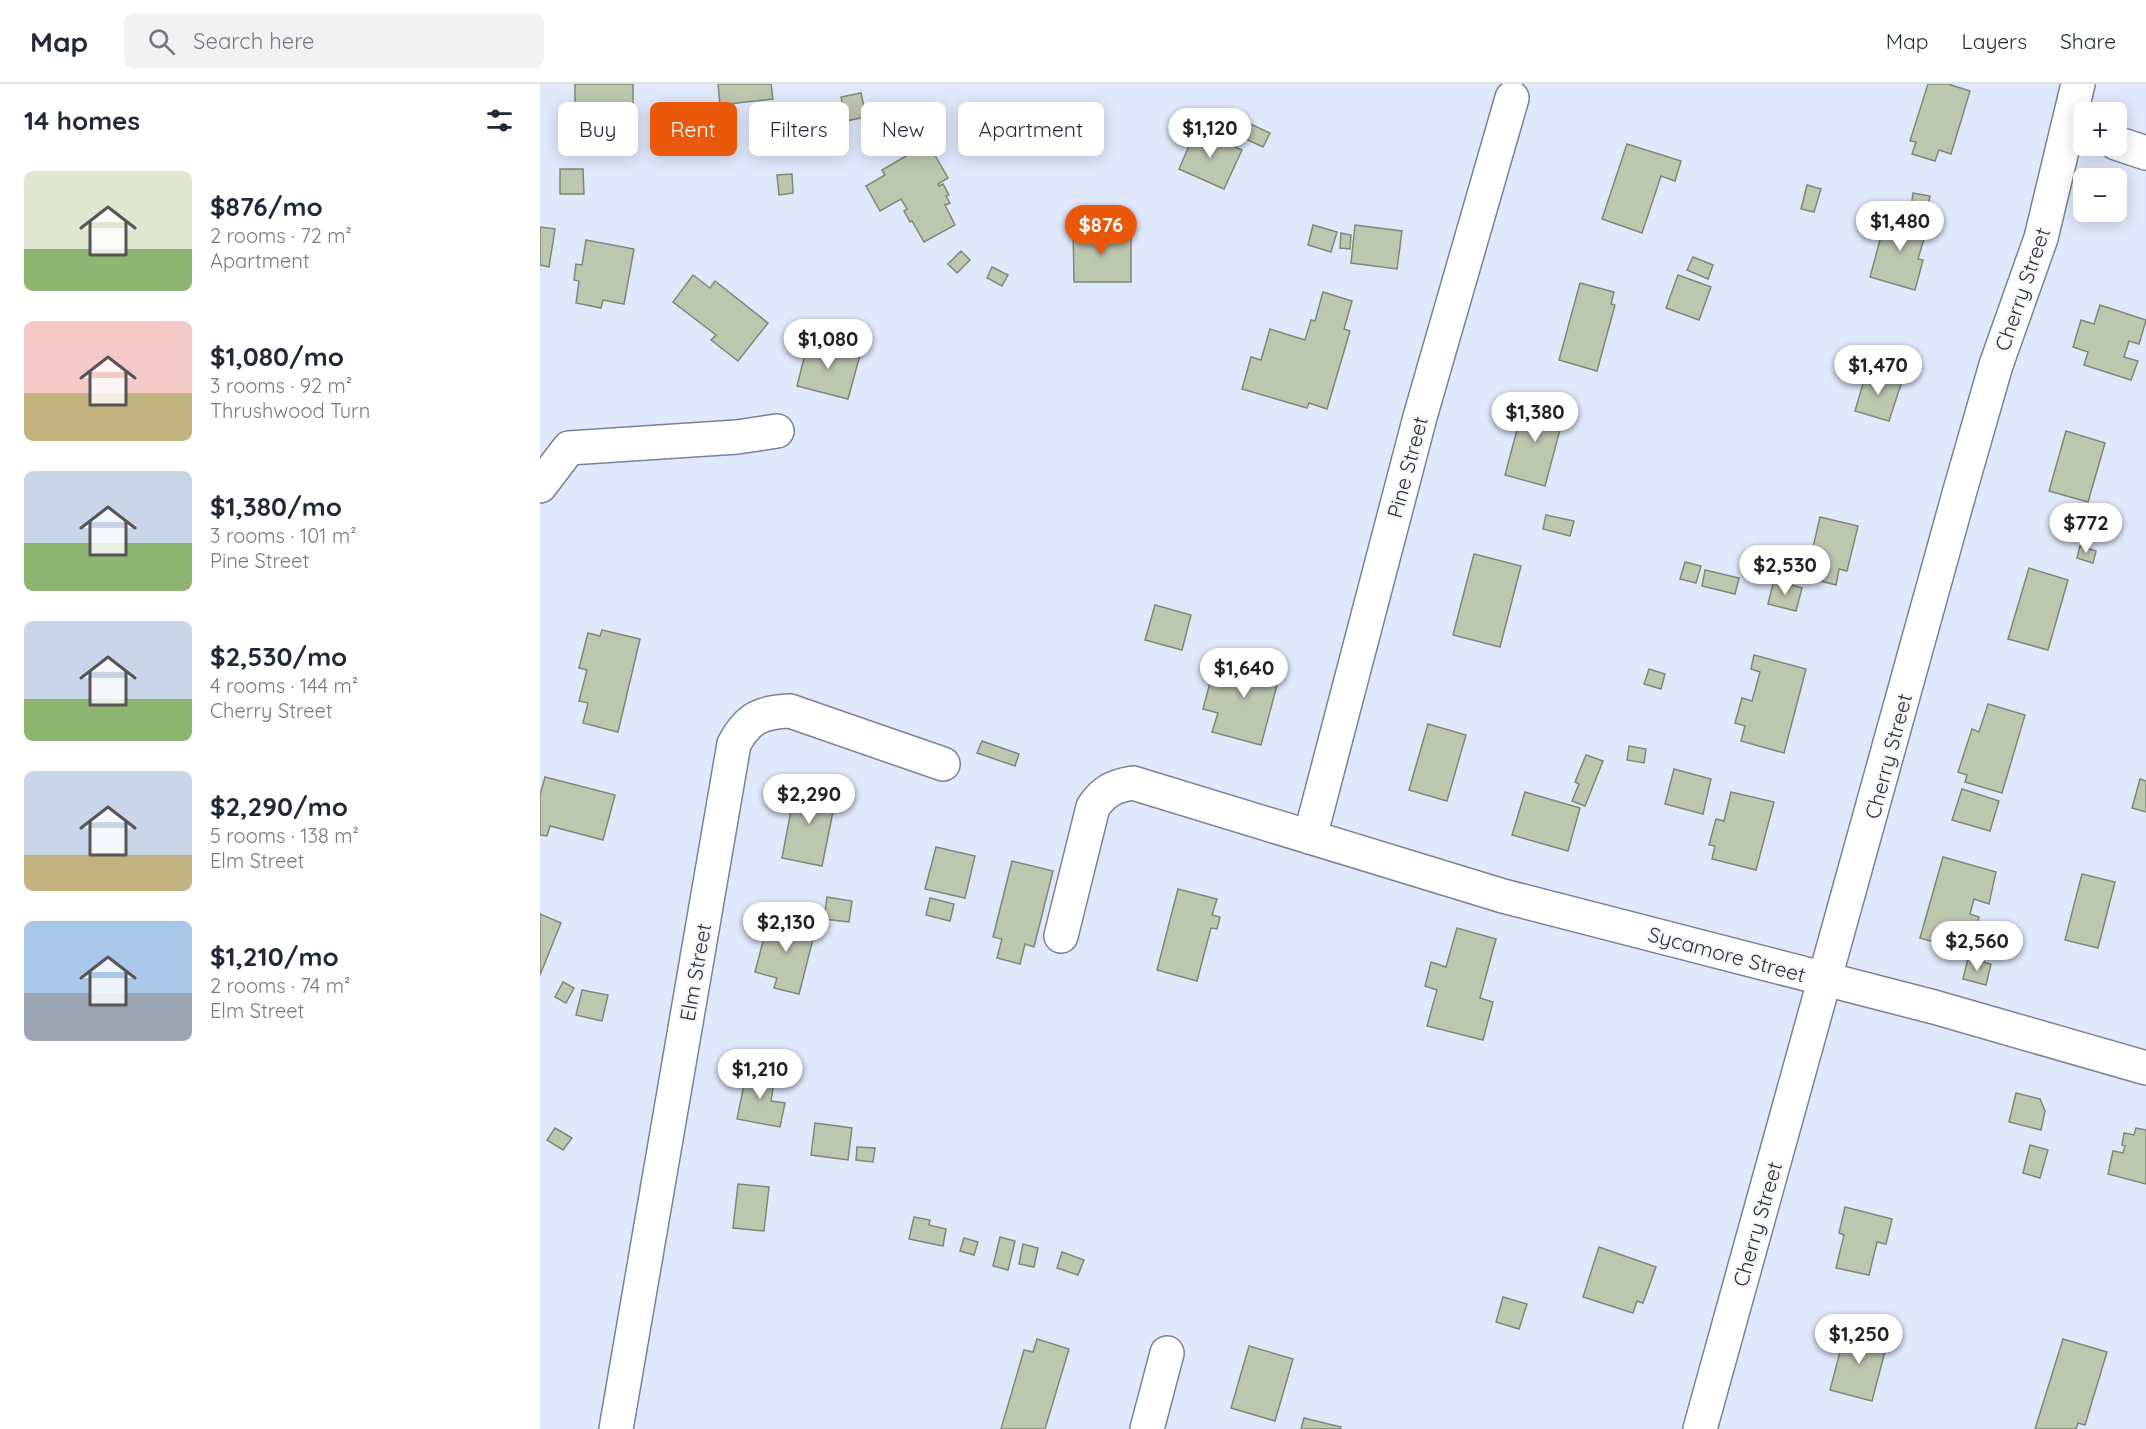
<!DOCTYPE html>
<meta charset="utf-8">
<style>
:root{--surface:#fff;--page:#f2f2f3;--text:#1f2937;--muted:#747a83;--line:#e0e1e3;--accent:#ea580c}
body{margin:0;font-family:Quicksand,sans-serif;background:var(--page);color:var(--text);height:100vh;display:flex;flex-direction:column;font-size:22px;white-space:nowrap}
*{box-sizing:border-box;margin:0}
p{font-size:20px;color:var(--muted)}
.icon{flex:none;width:33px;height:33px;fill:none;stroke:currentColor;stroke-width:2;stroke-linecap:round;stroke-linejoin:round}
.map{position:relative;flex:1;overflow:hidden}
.drawer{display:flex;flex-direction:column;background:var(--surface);width:540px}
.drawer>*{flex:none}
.guide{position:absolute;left:18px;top:18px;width:570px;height:54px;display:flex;gap:12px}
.buttons{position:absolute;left:1533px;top:18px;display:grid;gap:12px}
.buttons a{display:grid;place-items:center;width:54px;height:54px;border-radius:9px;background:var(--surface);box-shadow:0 3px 15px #0003;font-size:30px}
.price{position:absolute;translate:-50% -51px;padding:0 14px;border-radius:21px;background:#fff;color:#222;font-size:20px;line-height:39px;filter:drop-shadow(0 2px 3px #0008)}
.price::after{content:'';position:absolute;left:50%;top:36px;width:18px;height:14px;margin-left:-9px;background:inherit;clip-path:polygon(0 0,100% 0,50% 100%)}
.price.on{background:var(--accent);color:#fff}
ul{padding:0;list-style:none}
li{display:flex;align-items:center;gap:18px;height:150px;padding:0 24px}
li span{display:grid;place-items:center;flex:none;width:168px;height:120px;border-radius:9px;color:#555}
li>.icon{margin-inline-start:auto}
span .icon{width:72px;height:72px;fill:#fffc;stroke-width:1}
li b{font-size:26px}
h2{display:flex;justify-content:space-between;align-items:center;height:72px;padding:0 24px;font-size:26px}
.pill{padding:0 21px;border-radius:9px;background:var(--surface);box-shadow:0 3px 15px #0003;font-size:21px;line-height:54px}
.pill.on{background:var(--accent);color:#fff}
header{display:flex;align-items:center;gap:36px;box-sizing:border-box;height:84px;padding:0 30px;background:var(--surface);border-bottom:2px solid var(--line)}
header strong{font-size:28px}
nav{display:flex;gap:33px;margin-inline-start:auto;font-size:21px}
.search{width:420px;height:54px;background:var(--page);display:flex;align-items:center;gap:15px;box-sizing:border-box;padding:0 21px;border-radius:9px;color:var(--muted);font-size:22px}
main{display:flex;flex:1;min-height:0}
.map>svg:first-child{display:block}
.building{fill:#bdc7b0;stroke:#7f8873;stroke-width:1.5}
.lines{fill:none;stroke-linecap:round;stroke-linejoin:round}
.minor-casing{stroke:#788397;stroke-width:36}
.minor{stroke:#fff;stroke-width:33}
.labels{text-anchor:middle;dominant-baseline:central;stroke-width:4.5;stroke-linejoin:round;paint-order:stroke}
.street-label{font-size:21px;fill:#2c3039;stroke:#f4f6fb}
</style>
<header>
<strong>Map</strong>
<div class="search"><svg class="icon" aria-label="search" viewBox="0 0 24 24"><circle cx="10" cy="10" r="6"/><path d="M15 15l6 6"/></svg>Search here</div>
<nav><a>Map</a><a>Layers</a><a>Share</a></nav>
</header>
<main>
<section class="drawer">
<h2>14 homes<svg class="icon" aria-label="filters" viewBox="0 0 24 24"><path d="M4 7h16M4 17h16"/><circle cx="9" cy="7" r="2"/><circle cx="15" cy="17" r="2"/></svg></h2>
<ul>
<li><span style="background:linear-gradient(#dfe7d0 65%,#8fb573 0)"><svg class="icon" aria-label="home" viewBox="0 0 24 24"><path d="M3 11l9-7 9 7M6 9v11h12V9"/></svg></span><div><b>$876/mo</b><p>2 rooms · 72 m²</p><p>Apartment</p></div></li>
<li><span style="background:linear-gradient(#f6c9c9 60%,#c2b280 0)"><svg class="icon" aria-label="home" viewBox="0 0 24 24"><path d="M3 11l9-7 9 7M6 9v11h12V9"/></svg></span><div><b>$1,080/mo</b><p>3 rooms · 92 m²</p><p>Thrushwood Turn</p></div></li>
<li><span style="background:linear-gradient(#c9d6e8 60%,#8fb573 0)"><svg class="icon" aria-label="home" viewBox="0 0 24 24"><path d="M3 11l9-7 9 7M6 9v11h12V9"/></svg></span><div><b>$1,380/mo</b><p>3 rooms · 101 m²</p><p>Pine Street</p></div></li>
<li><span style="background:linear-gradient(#c9d6e8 65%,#8fb573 0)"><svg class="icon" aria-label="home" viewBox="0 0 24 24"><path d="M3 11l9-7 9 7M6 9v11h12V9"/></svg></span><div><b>$2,530/mo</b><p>4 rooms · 144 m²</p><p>Cherry Street</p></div></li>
<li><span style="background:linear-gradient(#c9d6e8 70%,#c2b280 0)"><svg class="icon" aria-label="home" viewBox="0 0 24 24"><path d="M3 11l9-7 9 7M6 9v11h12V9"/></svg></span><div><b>$2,290/mo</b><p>5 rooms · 138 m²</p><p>Elm Street</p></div></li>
<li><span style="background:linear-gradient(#a9c7e8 60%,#9aa5b1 0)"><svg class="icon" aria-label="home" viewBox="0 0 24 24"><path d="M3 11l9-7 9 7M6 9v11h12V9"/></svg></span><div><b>$1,210/mo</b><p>2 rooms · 74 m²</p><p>Elm Street</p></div></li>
</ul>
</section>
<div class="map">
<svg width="1606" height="1345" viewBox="0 0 1606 1345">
<rect width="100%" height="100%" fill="#e0e9fc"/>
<!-- building -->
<g class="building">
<rect x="35" y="0" width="58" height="24"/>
<path d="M178 0H231L233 15 180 21Z"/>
<path d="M1388 0H1408L1430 7 1411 70 1399 66 1395 77 1372 70 1376 58 1370 57Z"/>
<path d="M321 9 326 33 306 37 301 13Z"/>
<path d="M704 37 730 49 723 63 697 51Z"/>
<path d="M296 45 298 60 285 62 283 47Z"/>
<path d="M656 46 702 66 684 105 639 85Z"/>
<path d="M388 59 408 94 398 100 399 102 403 100 409 111 406 112 410 119 405 121 415 141 384 158 372 137 370 138 364 127 367 125 361 115 340 127 326 102 345 91 342 86Z"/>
<path d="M1087 60 1141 77 1135 97 1121 92 1102 149 1062 135Z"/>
<path d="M20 85H43L44 110H20Z"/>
<path d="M252 90 253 109 239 111 237 91Z"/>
<path d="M1267 101 1281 105 1274 128 1261 125Z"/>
<path d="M1373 109 1390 112 1387 126 1371 124Z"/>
<path d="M1347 130 1388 141 1378 175 1383 176 1375 206 1330 193Z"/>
<path d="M773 141 797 148 791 168 768 161Z"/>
<path d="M815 141 862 147 857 185 811 179Z"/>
<path d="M0 143 15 145 9 183 0 181Z"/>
<path d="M533 143H559V151H591V198H534Z"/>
<path d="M801 149 811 151 810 165 800 164Z"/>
<path d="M46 156 94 165 84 220 63 216 61 224 36 219 39 197 34 196 36 180 42 181Z"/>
<path d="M421 167 430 176 417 189 408 180Z"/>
<path d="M1153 173 1173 181 1168 195 1147 186Z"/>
<path d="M452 183 468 191 462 202 447 194Z"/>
<path d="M153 191 170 204 175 197 228 239 198 277 171 256 176 251 133 218Z"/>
<path d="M1138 191 1171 203 1159 236 1126 224Z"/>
<path d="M1040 199 1074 208 1071 220 1075 221 1057 287 1019 276Z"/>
<path d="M783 208 812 217 804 245 810 247 787 325 769 319 767 324 702 305 711 273 721 276 730 245 765 256 771 236 775 237Z"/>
<path d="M1560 221 1606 236 1599 260 1589 257 1584 273 1598 277 1591 296 1544 281 1548 268 1533 263 1541 236 1554 240Z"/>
<path d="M268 258 320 271 308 315 257 302Z"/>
<path d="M1327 286 1362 297 1349 337 1315 327Z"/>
<path d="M985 316 1025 327 1005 402 965 391Z"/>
<path d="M1526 347 1565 359 1548 418 1509 407Z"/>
<path d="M1006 431 1034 437 1030 452 1003 445Z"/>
<path d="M1280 433 1318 442 1307 487 1299 485 1296 501 1265 493 1267 487 1259 485 1261 474 1270 476Z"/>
<path d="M1540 462 1556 467 1553 479 1537 474Z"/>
<path d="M934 470 981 482 960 563 913 551Z"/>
<path d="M1145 478 1161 482 1156 499 1140 495Z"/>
<path d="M1489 484 1528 496 1508 566 1468 555Z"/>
<path d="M1165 486 1199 494 1195 510 1162 502Z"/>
<path d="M1234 496 1262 504 1256 527 1228 520Z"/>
<path d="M615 521 651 531 642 566 605 556Z"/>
<path d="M62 546 100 555 78 648 43 639 48 619 39 617 47 586 39 584 48 549 60 552Z"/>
<path d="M698 566 736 577 733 588 740 590 721 661 672 648 678 629 663 625 671 595 689 600Z"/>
<path d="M1214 571 1266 585 1244 669 1201 657 1205 642 1195 639 1202 614 1212 617 1220 588 1211 585Z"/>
<path d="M1109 585 1125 590 1121 605 1104 600Z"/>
<path d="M1448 620 1485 631 1462 709 1425 698 1427 691 1418 688 1432 645 1439 648Z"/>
<path d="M888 640 926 651 907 717 869 706Z"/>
<path d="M442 657 479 670 475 682 437 669Z"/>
<path d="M1089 662 1106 665 1104 679 1087 676Z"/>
<path d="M1046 671 1063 677 1045 722 1032 717 1039 700 1035 698Z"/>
<path d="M1134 685 1171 695 1163 730 1125 720Z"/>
<path d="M5 693 75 711 63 756 10 742 7 752 0 751V711Z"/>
<path d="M1600 695 1606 697V728L1592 724Z"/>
<path d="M256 700 297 708 282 782 242 774Z"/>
<path d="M1422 705 1459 717 1450 747 1412 736Z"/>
<path d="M985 708 1040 724 1028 767 972 751Z"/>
<path d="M1191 708 1234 718 1216 786 1172 775 1175 762 1169 761 1176 735 1184 737Z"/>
<path d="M396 763 435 772 425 814 385 805Z"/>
<path d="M1403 773 1456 788 1449 820 1434 815 1430 830 1439 833 1435 848 1424 844 1419 865 1380 854Z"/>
<path d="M472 777 513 787 494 863 485 860 480 880 457 874 462 855 453 853Z"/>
<path d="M1542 790 1575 798 1558 864 1525 856Z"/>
<path d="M638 805 677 815 672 831 680 833 677 845 671 844 657 897 617 886Z"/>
<path d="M287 813 312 817 309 838 284 835Z"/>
<path d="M390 814 414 820 410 837 386 831Z"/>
<path d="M0 830 21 839 0 891Z"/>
<path d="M230 831 276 843 259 910 234 904 237 894 215 888Z"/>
<path d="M917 844 956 855 940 914 953 918 943 956 887 942 897 906 885 902 891 878 906 883Z"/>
<path d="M1428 874 1451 880 1446 901 1423 895Z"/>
<path d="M23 898 34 904 26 919 15 913Z"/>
<path d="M42 906 68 911 62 937 36 931Z"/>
<path d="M207 986 235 991 231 1017 245 1019 240 1043 197 1035Z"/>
<path d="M1476 1009 1500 1015 1505 1027 1501 1046 1469 1038Z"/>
<path d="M275 1039 312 1044 308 1076 271 1071Z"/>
<path d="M15 1044 32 1054 23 1066 7 1056Z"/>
<path d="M1596 1044 1606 1046V1100L1568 1090 1573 1067 1583 1069 1585 1062 1582 1061 1584 1049 1594 1051Z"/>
<path d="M1490 1061 1508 1066 1500 1094 1483 1089Z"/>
<path d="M317 1063 335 1064 333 1078 316 1076Z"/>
<path d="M198 1100 229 1103 224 1147 193 1144Z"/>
<path d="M1305 1123 1352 1135 1346 1160 1337 1158 1329 1191 1296 1184 1304 1151 1299 1149Z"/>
<path d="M374 1133 390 1136 389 1141 406 1145 403 1162 369 1155Z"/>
<path d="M460 1153 475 1157 468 1186 453 1182Z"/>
<path d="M424 1154 438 1158 434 1171 420 1167Z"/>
<path d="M483 1160 498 1164 494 1183 479 1180Z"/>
<path d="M1059 1163 1116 1183 1103 1219 1097 1217 1093 1229 1043 1213Z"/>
<path d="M522 1168 544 1176 538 1191 517 1184Z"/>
<path d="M963 1213 987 1220 979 1245 956 1238Z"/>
<path d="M1306 1245 1348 1256 1332 1317 1290 1306Z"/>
<path d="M497 1255 529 1265 505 1345H461L484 1266 493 1268Z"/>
<path d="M1523 1255 1567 1268 1545 1341 1538 1339 1536 1345H1495Z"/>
<path d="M709 1262 753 1275 735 1337 691 1324Z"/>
<path d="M764 1334 801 1343 800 1345H761Z"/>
</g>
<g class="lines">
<defs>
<g id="minor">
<path d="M1576 59 1606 69"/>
<path d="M0 402 29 364 197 353 237 347"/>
<path d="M770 753 880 333 972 14"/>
<path d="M521 852 553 723C564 707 574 702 593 699L963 812 1394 923 1606 984"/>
<path d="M76 1345 194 660C208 634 221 628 250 627L403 680"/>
<path d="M607 1345 627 1269"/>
<path d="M1160 1345 1419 410 1456 281 1501 154 1538 0"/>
</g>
</defs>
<!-- minor casing -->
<use href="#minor" class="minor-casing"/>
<!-- minor -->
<use href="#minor" class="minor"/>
</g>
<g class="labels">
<!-- street labels -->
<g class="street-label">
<text transform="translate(1482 205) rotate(-71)">Cherry Street</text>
<text transform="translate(867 383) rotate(-75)">Pine Street</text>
<text transform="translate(1348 672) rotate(-75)">Cherry Street</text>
<text transform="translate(1187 870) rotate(15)">Sycamore Street</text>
<text transform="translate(155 888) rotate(-80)">Elm Street</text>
<text transform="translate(1217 1140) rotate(-74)">Cherry Street</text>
</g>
</g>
</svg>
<div class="buttons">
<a>+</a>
<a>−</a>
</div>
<b class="price" style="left:670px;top:75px">$1,120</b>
<b class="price" style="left:1360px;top:168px">$1,480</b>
<b class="price on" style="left:561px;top:172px">$876</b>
<b class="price" style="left:288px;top:286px">$1,080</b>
<b class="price" style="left:1338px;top:312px">$1,470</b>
<b class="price" style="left:995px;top:359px">$1,380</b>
<b class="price" style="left:1546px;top:470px">$772</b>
<b class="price" style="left:1245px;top:512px">$2,530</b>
<b class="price" style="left:704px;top:615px">$1,640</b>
<b class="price" style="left:269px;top:741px">$2,290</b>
<b class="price" style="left:246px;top:869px">$2,130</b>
<b class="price" style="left:1437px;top:888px">$2,560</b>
<b class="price" style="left:220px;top:1016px">$1,210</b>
<b class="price" style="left:1319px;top:1281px">$1,250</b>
<div class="guide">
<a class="pill">Buy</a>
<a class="pill on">Rent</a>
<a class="pill">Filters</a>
<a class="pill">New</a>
<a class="pill">Apartment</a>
</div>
</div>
</main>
